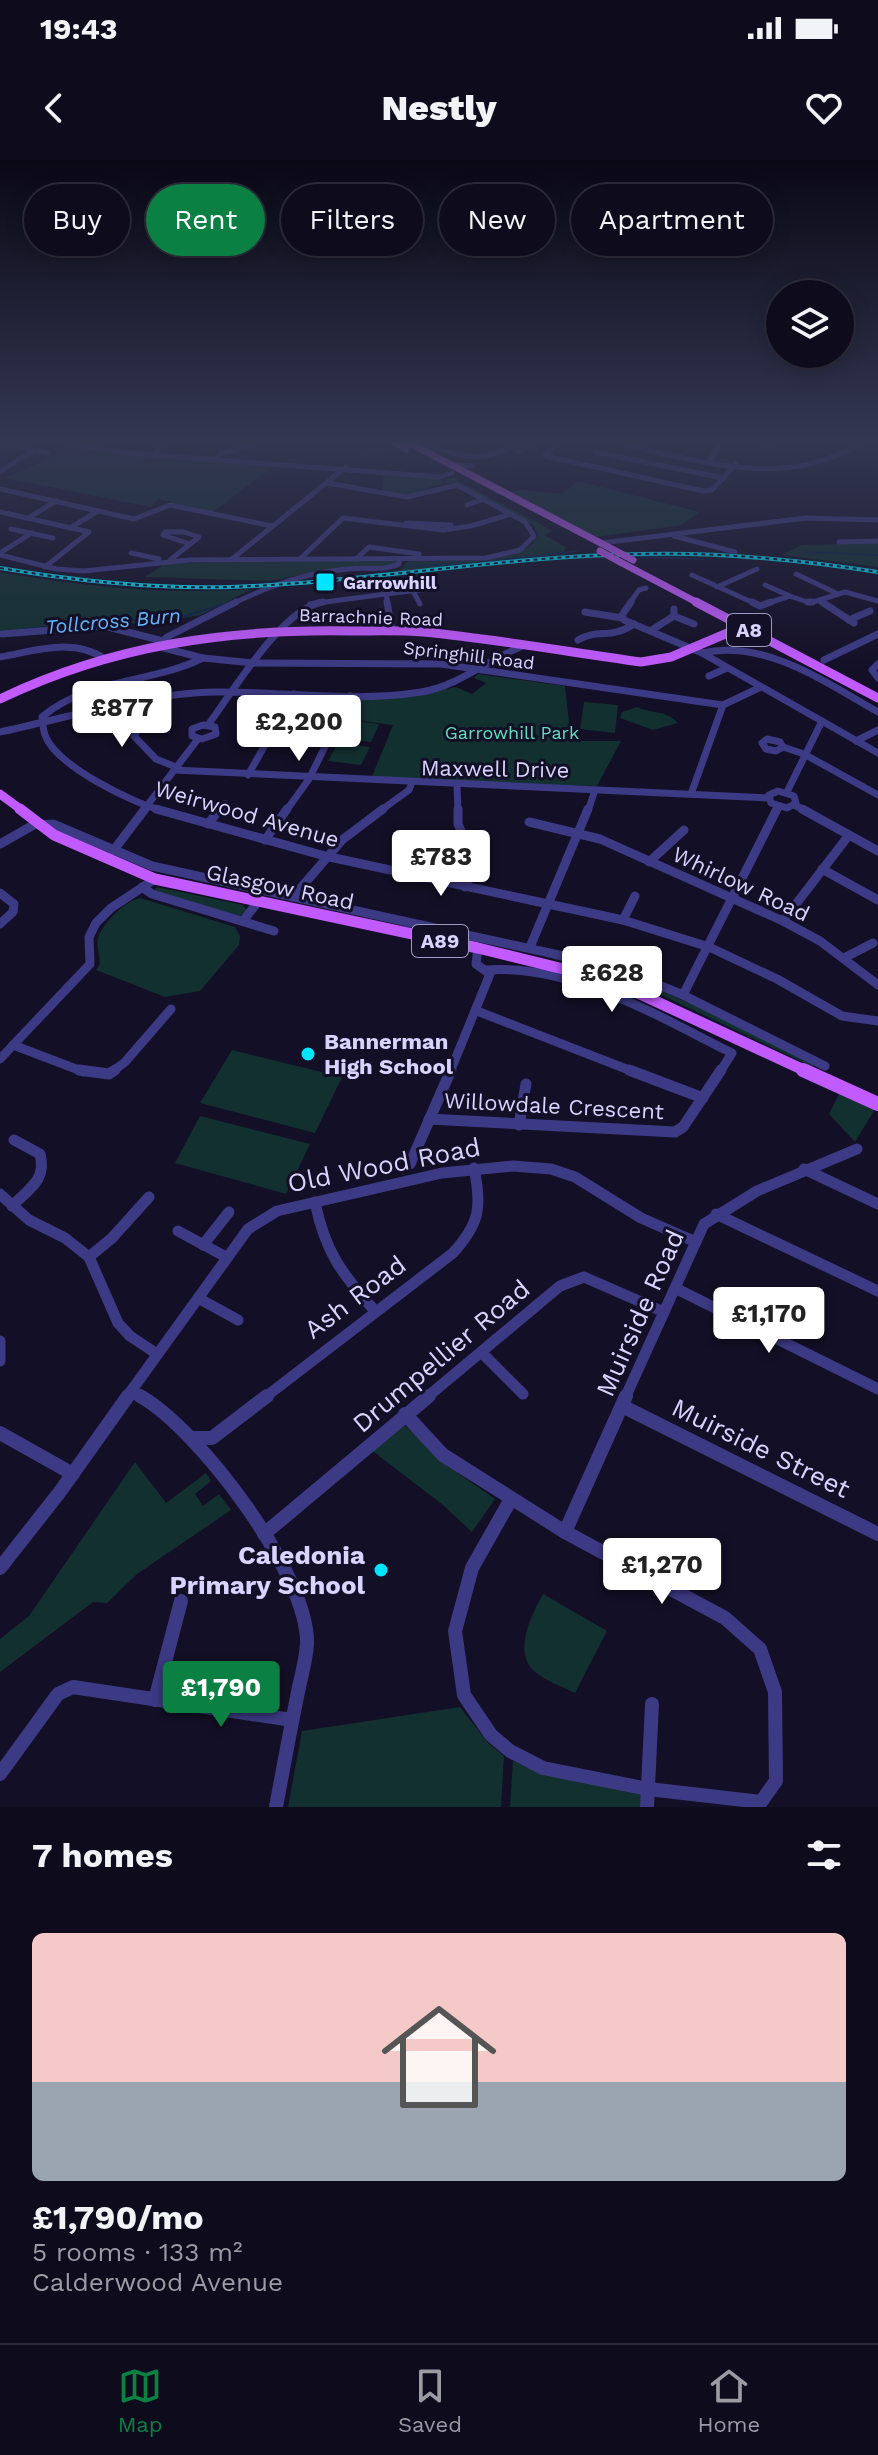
<!DOCTYPE html>
<meta charset="utf-8">
<style>
:root{--surface:#0e0b1c;--page:#1c1929;--text:#f1f3f6;--muted:#9b9ba3;--line:#2e2b3b;--accent:#0b8043}
body{margin:0;font-family:"Work Sans",sans-serif;background:var(--page);color:var(--text);height:100vh;display:flex;flex-direction:column;font-size:30px;white-space:nowrap}
*{box-sizing:border-box;margin:0}
p{font-size:26px;color:var(--muted)}
.icon{flex:none;width:44px;height:44px;fill:none;stroke:currentColor;stroke-width:2;stroke-linecap:round;stroke-linejoin:round}
.map{position:relative;height:1647px;overflow:hidden}
.sheet{display:flex;flex-direction:column;background:var(--surface);flex:1}
.sheet>*{flex:none}
.top-card{position:absolute;left:24px;top:24px;width:830px;height:72px;display:flex;gap:16px}
.buttons{position:absolute;left:766px;top:120px;display:grid;gap:16px}
.buttons a{display:grid;place-items:center;width:88px;height:88px;border-radius:50%;background:var(--surface);box-shadow:0 4px 20px #0003,0 0 0 2px var(--line);font-size:40px}
.price{position:absolute;translate:-50% -68px;padding:0 18px;border-radius:8px;background:#fff;color:#222;font-size:26px;line-height:52px;filter:drop-shadow(0 2px 4px #0008)}
.price::after{content:'';position:absolute;left:50%;top:48px;width:24px;height:18px;margin-left:-12px;background:inherit;clip-path:polygon(0 0,100% 0,50% 100%)}
.price.selected{background:var(--accent);color:#fff}
ul{padding:0;list-style:none}
li{display:grid;align-content:center;gap:16px;height:424px;padding:0 32px}
li span{display:grid;place-items:center;height:248px;border-radius:12px;color:#555}
li>.icon{margin-inline-start:auto}
span .icon{width:144px;height:144px;fill:#fffc;stroke-width:1}
li b{font-size:34px}
h2{display:flex;justify-content:space-between;align-items:center;height:96px;padding:0 32px;font-size:34px}
.pill{padding:0 28px;border-radius:36px;background:var(--surface);box-shadow:0 4px 20px #0003,0 0 0 2px var(--line);font-size:28px;line-height:72px}
.pill.selected{background:var(--accent);color:#fff}
.status{display:flex;justify-content:space-between;align-items:center;height:56px;padding:0 40px;background:var(--surface);direction:ltr}
.status svg{height:22px;fill:currentColor}
header{display:flex;justify-content:space-between;align-items:center;height:104px;padding:0 32px;background:var(--surface);font-size:36px;font-weight:800}
.tabs{display:flex;justify-content:space-around;align-items:center;height:112px;border-top:2px solid var(--line);background:var(--surface);font-size:22px;color:var(--muted)}
.tabs a{display:grid;justify-items:center;gap:4px}
.tabs .selected{color:var(--accent)}
.map>svg:first-child{display:block}
.green{fill:#12302f}
.lines{fill:none;stroke-linecap:round;stroke-linejoin:round}
.stream{stroke:#0c2248;stroke-width:2}
.minor-far4{stroke:#3d3a85;stroke-width:5}
.minor-far3{stroke:#3d3a85;stroke-width:7}
.minor-far2{stroke:#3d3a85;stroke-width:9}
.minor-far1{stroke:#3d3a85;stroke-width:11}
.minor{stroke:#3d3a85;stroke-width:14}
.major-far3{stroke:#c25bff;stroke-width:7}
.major-far2{stroke:#c25bff;stroke-width:9}
.major-far1{stroke:#c25bff;stroke-width:11}
.major{stroke:#c25bff;stroke-width:14}
.rail-casing{stroke:#00e5ff;stroke-width:4}
.rail{stroke:#130f26;stroke-width:2;stroke-dasharray:4;stroke-linecap:butt}
.major-bridge{stroke:#c25bff;stroke-width:7}
.poi-dot{fill:#00e5ff;stroke:#130f26;stroke-width:3}
.labels{text-anchor:middle;dominant-baseline:central;stroke-width:6;stroke-linejoin:round;paint-order:stroke}
.far-poi-label{font-size:18px;font-weight:bold;fill:#d9d4ff;stroke:#130f26;text-anchor:start}
.far-street-label{font-size:18px;fill:#d9d4ff;stroke:#130f26}
.far-park-label{font-size:18px;fill:#5fe0c0;stroke:#130f26}
.far-water-label{font-size:20px;font-style:italic;fill:#62b6ff;stroke:#130f26}
.shield{fill:#130f26;stroke:#9e99be;stroke-width:2}
.shield-label{font-size:20px;font-weight:bold;fill:#d9d4ff}
.street-label{font-size:22px;fill:#d9d4ff;stroke:#130f26}
.poi-label{font-size:22px;font-weight:bold;fill:#d9d4ff;stroke:#130f26;text-anchor:start}
.near-street-label{font-size:26px;fill:#d9d4ff;stroke:#130f26}
.near-poi-label{font-size:26px;font-weight:bold;fill:#d9d4ff;stroke:#130f26;text-anchor:end}
</style>
<div class="status"><b>19:43</b><svg viewBox="0 0 49 12"><path d="M0 12V9h3v3zM5 12V6h3v6zM10 12V3h3v9zM15 12V0h3v12zM26 1h20v11H26zM47 4h2v5h-2z"/></svg></div>
<header><svg class="icon" aria-label="back" viewBox="0 0 24 24"><path d="M15 5l-7 7 7 7"/></svg>Nestly<svg class="icon" aria-label="heart" viewBox="0 0 24 24"><path d="M12 20l-8-8c-3-5 5-10 8-4 3-6 11-1 8 4z"/></svg></header>
<div class="map">
<svg width="878" height="1647" viewBox="0 0 878 1647">
<rect width="100%" height="100%" fill="#130f26"/>
<!-- green -->
<g class="green">
<path d="M375 278 394 289 365 297 332 279Z"/>
<path d="M70 289 275 305 213 352 158 339 151 347 6 318Z"/>
<path d="M384 313 440 319 443 323 406 335 382 330Z"/>
<path d="M453 318 553 371 544 375 566 387 563 394 400 411 408 401C438 400 525 408 538 375L534 366 460 324 447 323 445 319Z"/>
<path d="M578 321 699 352 682 365 596 377 510 332 522 330 562 334Z"/>
<path d="M878 383V407L782 395 801 385Z"/>
<path d="M393 400 396 402 393 405 330 409 270 421 145 417 166 403Z"/>
<path d="M0 412C84 427 167 435 252 429L201 455 162 462 0 472Z"/>
<path d="M478 514 565 526 571 581H621L597 626 370 621 393 565 346 559 356 540 415 535 456 527 472 534 486 523 474 518Z"/>
<path d="M584 542 618 545 615 573 580 569Z"/>
<path d="M637 547C653 554 666 550 678 563L653 570 620 558 622 552Z"/>
<path d="M348 560 379 564 371 582 339 578Z"/>
<path d="M338 583 370 587 361 605 328 601Z"/>
<path d="M157 727 243 745 247 750 240 756 153 731Z"/>
<path d="M140 738 235 767 240 776 239 785 200 831 165 837 96 810 100 804C100 797 96 785 98 778 102 764 126 740 140 738Z"/>
<path d="M554 795C646 818 728 861 813 903V907L628 819 553 799Z"/>
<path d="M232 890 342 917 315 973 200 943Z"/>
<path d="M839 934 875 949 855 982 829 954Z"/>
<path d="M200 956 310 984 286 1034 175 1003Z"/>
<path d="M402 1263 459 1314 495 1339 472 1372 443 1345 370 1289Z"/>
<path d="M135 1302 166 1343 206 1313 211 1321 195 1334 203 1346 219 1334 231 1350 137 1414 107 1443 93 1442 0 1512V1479L29 1456Z"/>
<path d="M543 1434 607 1471 575 1533C563 1527 546 1521 535 1512 512 1492 532 1454 543 1434Z"/>
<path d="M460 1547 488 1583 504 1596 501 1647H288L302 1571Z"/>
<path d="M513 1601 541 1614 641 1632V1647H510Z"/>
</g>
<g class="lines">
<!-- stream -->
<g class="stream">
<path d="M805 392 878 395"/>
<path d="M641 397 703 399"/>
<path d="M407 406 470 404 576 391"/>
<path d="M23 469 185 456 224 444"/>
</g>
<!-- minor-far4 -->
<g class="minor-far4">
<path d="M25 278 128 293 440 317 452 313"/>
<path d="M417 278C461 301 486 304 530 278"/>
<path d="M561 278 545 296 703 331 712 330 736 304"/>
<path d="M596 278C662 292 738 318 805 305 830 300 853 288 875 278"/>
<path d="M678 278 677 282 685 284"/>
<path d="M841 278 862 284"/>
<path d="M756 283 774 286 781 278"/>
<path d="M0 284 49 293"/>
<path d="M518 292 543 278"/>
<path d="M595 292 724 318"/>
<path d="M154 294 169 278"/>
<path d="M216 299 220 294 280 278"/>
<path d="M710 299 724 280"/>
<path d="M452 305 473 306"/>
<path d="M0 311 34 291"/>
<path d="M0 329 134 359 170 345 272 366"/>
<path d="M467 345 484 339"/>
<path d="M0 352 89 372 45 407"/>
<path d="M28 358 56 341"/>
<path d="M406 363 451 365"/>
<path d="M70 368 98 351"/>
<path d="M11 369 53 378"/>
<path d="M674 376 735 392"/>
<path d="M839 382 878 381"/>
<path d="M601 383 806 358 878 360"/>
<path d="M0 393 32 373"/>
<path d="M131 393 159 399"/>
<path d="M0 395 56 409 84 411 189 400 486 398 520 390 534 376 525 362 457 325 407 337 327 323"/>
<path d="M232 399 346 307"/>
<path d="M300 399 343 358 443 370 471 366 511 354"/>
<path d="M356 399 369 387 419 394"/>
<path d="M170 400 199 377 184 372H165L163 375 190 384"/>
<path d="M796 414 836 433"/>
<path d="M692 415 756 444"/>
<path d="M765 425 790 436"/>
<path d="M717 427 757 409"/>
<path d="M413 431 420 444"/>
<path d="M386 434 428 429"/>
<path d="M820 441 825 444"/>
<path d="M232 444C272 425 304 413 348 409 365 407 384 411 399 404V399"/>
<path d="M310 444 386 434 388 444"/>
<path d="M629 444 639 430 646 428"/>
<path d="M765 444 790 436 810 443 845 432 878 441"/>
</g>
<!-- minor-far3 -->
<g class="minor-far3">
<path d="M236 442 167 477 163 481 164 488 203 498 253 503 441 504 723 545"/>
<path d="M387 442 392 470"/>
<path d="M631 442 622 455 624 460 702 493 878 593"/>
<path d="M752 442 760 446 771 442"/>
<path d="M808 442H812"/>
<path d="M822 442 854 463"/>
<path d="M674 449V456L694 464"/>
<path d="M585 452 622 458"/>
<path d="M849 460 870 451"/>
<path d="M650 471 674 456"/>
<path d="M2 474 104 466 163 481"/>
<path d="M578 480C599 468 610 480 634 464"/>
<path d="M702 493C765 479 825 522 878 552"/>
<path d="M0 497C35 491 73 477 105 499"/>
<path d="M824 500 878 474"/>
<path d="M878 504 872 510 878 518"/>
<path d="M709 516 727 508"/>
<path d="M157 539 134 576 156 599 176 607"/>
<path d="M723 545 761 527"/>
<path d="M203 565 215 567 216 574 202 579 192 576V569Z"/>
<path d="M208 565C233 532 282 448 323 442"/>
<path d="M0 572C66 558 148 533 215 532 283 531 354 543 421 532 458 526 486 501 520 487"/>
<path d="M767 579 780 582 783 587 776 591 766 589 762 583Z"/>
<path d="M856 581 878 570"/>
<path d="M783 587 804 594 878 635"/>
<path d="M174 610 768 638"/>
<path d="M248 615 294 534"/>
<path d="M457 626 458 651"/>
<path d="M778 631 794 636 796 643 787 648 771 643 769 635Z"/>
<path d="M787 632 822 561"/>
<path d="M691 634 723 545"/>
<path d="M794 645 806 651"/>
<path d="M143 651 198 579"/>
<path d="M163 651C133 643 56 606 45 575 43 570 43 563 42 557 88 518 150 524 203 498"/>
<path d="M219 651 225 644"/>
<path d="M286 651 309 619 350 536"/>
<path d="M380 651 409 630 411 625"/>
<path d="M588 651 595 630"/>
<path d="M776 651 778 647"/>
</g>
<!-- minor-far2 -->
<g class="minor-far2">
<path d="M156 649 325 696 623 760 709 787 777 819 842 856 878 861"/>
<path d="M458 649V664L475 703 465 727"/>
<path d="M802 649 878 691"/>
<path d="M529 662 600 679 783 761 820 781 878 825"/>
<path d="M208 664 220 649"/>
<path d="M39 665 53 664 152 706 618 808 683 835 825 906"/>
<path d="M265 680 287 649"/>
<path d="M0 684 37 663"/>
<path d="M113 691 145 649"/>
<path d="M649 702 684 670"/>
<path d="M822 709 878 740"/>
<path d="M399 713 410 689"/>
<path d="M142 727 152 734 274 771"/>
<path d="M0 733 14 744 13 752 0 764"/>
<path d="M293 737 342 680 383 649"/>
<path d="M623 760 635 736"/>
<path d="M243 761 257 743"/>
<path d="M783 761 849 675"/>
<path d="M530 787 588 649"/>
<path d="M844 798 873 783"/>
<path d="M487 810C573 804 657 856 732 893L720 912"/>
<path d="M683 835 777 649"/>
<path d="M477 851 634 912"/>
<path d="M13 885 84 912"/>
<path d="M0 899 90 804 89 777 96 763 111 748 155 719"/>
<path d="M112 912 125 902 171 849"/>
<path d="M450 912 490 814 476 804 478 788"/>
</g>
<!-- minor-far1 -->
<g class="minor-far1">
<path d="M79 910 109 914 115 910"/>
<path d="M629 910 703 938"/>
<path d="M429 959 675 972 683 967 721 910"/>
<path d="M519 965 526 924"/>
<path d="M410 1004 451 910"/>
<path d="M804 1009 878 1044"/>
<path d="M0 1034 29 1060 65 1078 89 1097 118 1163 130 1176 157 1194"/>
<path d="M315 1042C325 1092 342 1114 375 1151"/>
<path d="M12 1046C29 1029 47 1020 40 994L14 980"/>
<path d="M716 1054 878 1131"/>
<path d="M178 1071 226 1097"/>
<path d="M203 1085 229 1052"/>
<path d="M89 1097 112 1078 149 1037"/>
<path d="M675 1128 878 1229"/>
<path d="M198 1138 238 1160"/>
<path d="M0 1181V1201"/>
<path d="M481 1192 523 1234"/>
<path d="M131 1231 144 1238"/>
<path d="M126 1238 248 1069 277 1051 442 1013 513 1006 551 1009 575 1017 641 1058 696 1082"/>
<path d="M264 1238 453 1093C480 1063 482 1047 474 1008"/>
<path d="M426 1238 560 1126 584 1117 664 1152"/>
<path d="M625 1238 704 1064 757 1031 857 989"/>
</g>
<!-- minor -->
<g class="minor">
<path d="M140 1236C199 1269 309 1415 307 1484 306 1500 301 1517 298 1532 290 1571 283 1609 276 1647"/>
<path d="M622 1246 878 1374"/>
<path d="M405 1254 443 1295 565 1372 725 1458 760 1489 775 1532 776 1621 761 1642 648 1629 543 1608 510 1591 491 1575 464 1535 455 1471 472 1408 511 1339"/>
<path d="M0 1273 73 1314"/>
<path d="M192 1278H212L267 1236"/>
<path d="M565 1372 626 1236"/>
<path d="M264 1374 429 1236"/>
<path d="M0 1408 59 1333 128 1236"/>
<path d="M155 1540 181 1441"/>
<path d="M0 1614 58 1534 73 1527 292 1560"/>
<path d="M647 1647 652 1544"/>
</g>
<!-- major-far3 -->
<g class="major-far3">
<path d="M387 278 406 289"/>
<path d="M400 278 614 390"/>
<path d="M620 402 700 444"/>
</g>
<!-- major-far2 -->
<g class="major-far2">
<path d="M696 442 878 538"/>
<path d="M0 539C112 485 227 469 350 471 374 471 399 470 423 472 496 479 569 492 641 502L671 497 751 463"/>
<path d="M0 634 23 651"/>
</g>
<!-- major-far1 -->
<path class="major-far1" d="M20 649 54 675 155 719 478 788 612 821 808 912"/>
<!-- major -->
<path class="major" d="M803 910 878 944"/>
<defs>
<path id="rail" d="M0 408C76 421 152 429 230 427 368 422 504 396 642 394 721 392 800 400 878 412"/>
</defs>
<!-- rail casing -->
<use href="#rail" class="rail-casing"/>
<!-- rail -->
<use href="#rail" class="rail"/>
<!-- major-bridge -->
<g class="major-bridge">
<path d="M614 390 633 400"/>
<path d="M600 391 620 402"/>
</g>
</g>
<!-- sky -->
<linearGradient id="sky" x2="0" y2="1"><stop stop-color="#0a0815"/><stop offset="0.55" stop-color="#333752"/><stop offset="1" stop-color="#333752" stop-opacity="0"/></linearGradient>
<rect width="878" height="509" fill="url(#sky)"/>
<!-- markers -->
<g class="poi-dot">
<rect x="315" y="412" width="20" height="20" rx="4"/>
<circle cx="308" cy="894" r="8"/>
<circle cx="381" cy="1410" r="8"/>
</g>
<g class="labels">
<!-- far-poi labels -->
<g class="far-poi-label">
<text x="343" y="422">Garrowhill</text>
</g>
<!-- far-street labels -->
<g class="far-street-label">
<text transform="translate(371 457) rotate(2)">Barrachnie Road</text>
<text transform="translate(469 495) rotate(7)">Springhill Road</text>
</g>
<!-- far-park labels -->
<g class="far-park-label">
<text x="512" y="572">Garrowhill Park</text>
</g>
<!-- far-water labels -->
<g class="far-water-label">
<text transform="translate(113 461) rotate(-5)">Tollcross Burn</text>
</g>
<!-- shield labels -->
<g class="shield">
<rect x="727" y="454" width="44" height="32" rx="6"/>
<rect x="412" y="765" width="56" height="32" rx="6"/>
</g>
<g class="shield-label">
<text x="749" y="470">A8</text>
<text x="440" y="781">A89</text>
</g>
<!-- street labels -->
<g class="street-label">
<text transform="translate(495 609) rotate(1)">Maxwell Drive</text>
<text transform="translate(247 654) rotate(16)">Weirwood Avenue</text>
<text transform="translate(741 724) rotate(25)">Whirlow Road</text>
<text transform="translate(280 727) rotate(12)">Glasgow Road</text>
<text transform="translate(554 946) rotate(3)">Willowdale Crescent</text>
</g>
<!-- poi labels -->
<g class="poi-label">
<text x="324" y="881">Bannerman<tspan x="324" dy="25">High School</tspan></text>
</g>
<!-- near-street labels -->
<g class="near-street-label">
<text transform="translate(384 1005) rotate(-11)">Old Wood Road</text>
<text transform="translate(355 1137) rotate(-37)">Ash Road</text>
<text transform="translate(640 1153) rotate(-66)">Muirside Road</text>
<text transform="translate(441 1196) rotate(-40)">Drumpellier Road</text>
<text transform="translate(761 1288) rotate(26)">Muirside Street</text>
</g>
<!-- near-poi labels -->
<g class="near-poi-label">
<text x="365" y="1395">Caledonia<tspan x="365" dy="30">Primary School</tspan></text>
</g>
</g>
</svg>
<div class="buttons">
<a><svg class="icon" aria-label="layers" viewBox="0 0 24 24"><path d="M12 4l9 5-9 5-9-5zM3 14l9 5 9-5"/></svg></a>
</div>
<b class="price" style="left:122px;top:589px">£877</b>
<b class="price" style="left:299px;top:603px">£2,200</b>
<b class="price" style="left:441px;top:738px">£783</b>
<b class="price" style="left:612px;top:854px">£628</b>
<b class="price" style="left:769px;top:1195px">£1,170</b>
<b class="price" style="left:662px;top:1446px">£1,270</b>
<b class="price selected" style="left:221px;top:1569px">£1,790</b>
<div class="top-card">
<a class="pill">Buy</a>
<a class="pill selected">Rent</a>
<a class="pill">Filters</a>
<a class="pill">New</a>
<a class="pill">Apartment</a>
</div>
</div>
<section class="sheet">
<h2>7 homes<svg class="icon" aria-label="filters" viewBox="0 0 24 24"><path d="M4 7h16M4 17h16"/><circle cx="9" cy="7" r="2"/><circle cx="15" cy="17" r="2"/></svg></h2>
<ul>
<li><span style="background:linear-gradient(#f6c9c9 60%,#9aa5b1 0)"><svg class="icon" aria-label="home" viewBox="0 0 24 24"><path d="M3 11l9-7 9 7M6 9v11h12V9"/></svg></span><div><b>£1,790/mo</b><p>5 rooms · 133 m²</p><p>Calderwood Avenue</p></div></li>
</ul>
</section>
<nav class="tabs">
<a class="selected"><svg class="icon" aria-label="map" viewBox="0 0 24 24"><path d="M3 6l6-2 6 2 6-2v14l-6 2-6-2-6 2zM9 4v14M15 6v14"/></svg>Map</a>
<a><svg class="icon" aria-label="saved" viewBox="0 0 24 24"><path d="M7 4h10v16l-5-4-5 4z"/></svg>Saved</a>
<a><svg class="icon" aria-label="home" viewBox="0 0 24 24"><path d="M3 11l9-7 9 7M6 9v11h12V9"/></svg>Home</a>
</nav>
